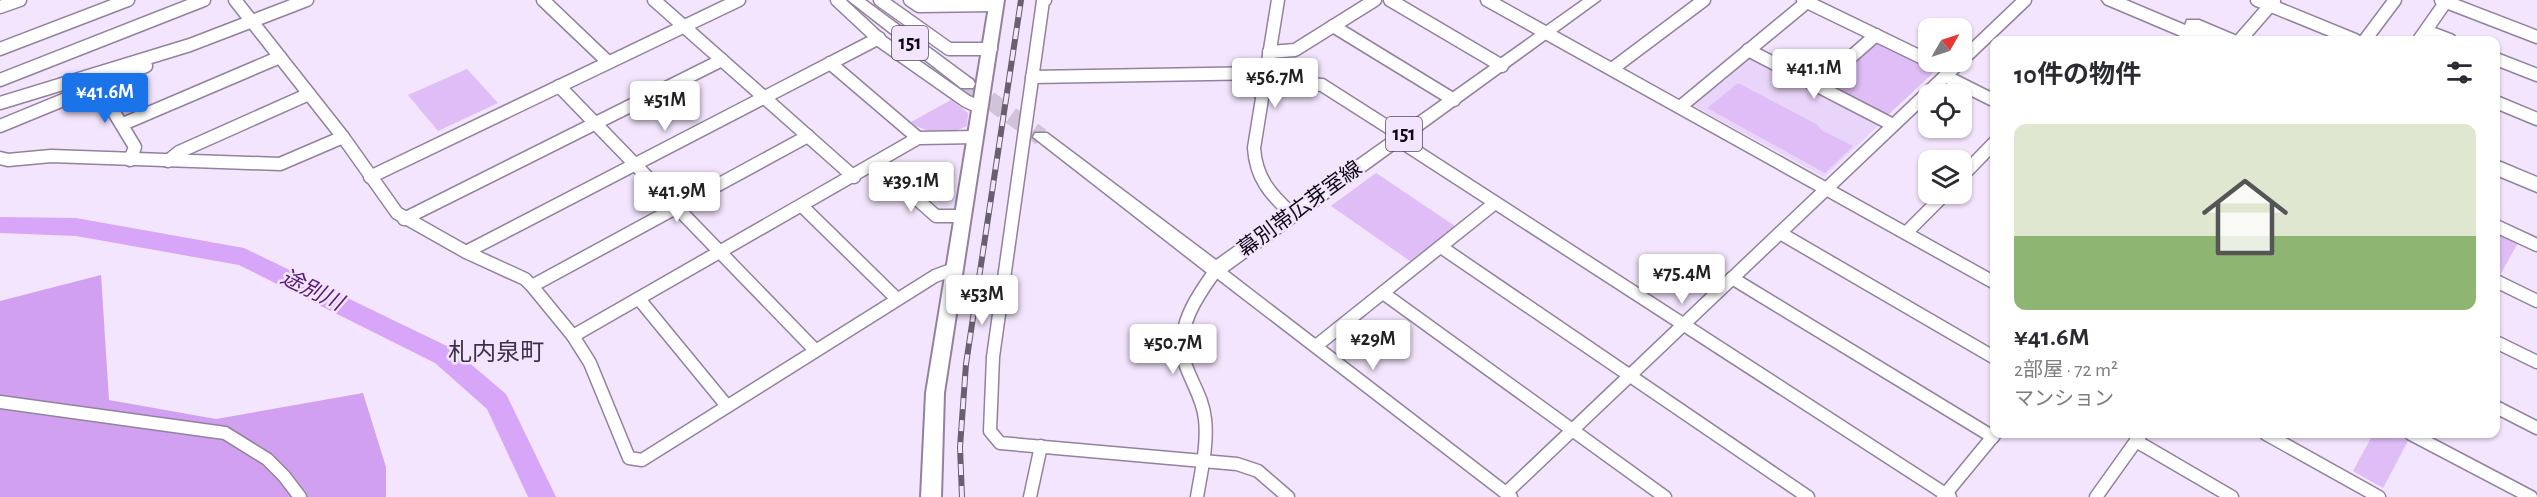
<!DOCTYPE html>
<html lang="ja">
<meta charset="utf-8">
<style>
:root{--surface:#fff;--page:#f7f7f7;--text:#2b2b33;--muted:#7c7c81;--line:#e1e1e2;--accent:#1a73e8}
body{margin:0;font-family:"Alegreya Sans","Noto Sans JP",sans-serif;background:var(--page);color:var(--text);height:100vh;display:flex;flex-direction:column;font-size:22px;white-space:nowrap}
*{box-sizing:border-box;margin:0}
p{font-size:20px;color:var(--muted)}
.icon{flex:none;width:33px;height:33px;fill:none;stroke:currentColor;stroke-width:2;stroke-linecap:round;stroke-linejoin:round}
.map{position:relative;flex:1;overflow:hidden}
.sheet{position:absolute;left:1990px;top:36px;width:510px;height:402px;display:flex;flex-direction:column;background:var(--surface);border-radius:12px;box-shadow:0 2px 4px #0004}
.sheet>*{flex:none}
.needle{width:39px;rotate:51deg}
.fabs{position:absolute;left:1918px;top:18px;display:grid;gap:12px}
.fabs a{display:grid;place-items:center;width:54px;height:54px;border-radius:12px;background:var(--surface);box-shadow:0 2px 4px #0004;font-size:30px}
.price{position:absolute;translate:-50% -51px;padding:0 14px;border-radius:6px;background:#fff;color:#222;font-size:20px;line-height:39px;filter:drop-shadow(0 2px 3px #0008)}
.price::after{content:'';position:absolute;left:50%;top:36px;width:18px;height:14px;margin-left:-9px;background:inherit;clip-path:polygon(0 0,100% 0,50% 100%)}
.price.on{background:var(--accent);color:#fff}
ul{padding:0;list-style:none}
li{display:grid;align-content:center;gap:12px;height:318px;padding:0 24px}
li+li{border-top:2px solid var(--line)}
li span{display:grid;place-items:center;height:186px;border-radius:12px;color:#555}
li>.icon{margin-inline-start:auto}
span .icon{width:108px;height:108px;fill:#fffc;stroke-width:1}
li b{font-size:26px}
h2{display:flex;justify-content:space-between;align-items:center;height:72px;padding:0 24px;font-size:26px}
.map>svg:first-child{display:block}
.built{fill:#ead5fa}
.green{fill:#dfbdf6}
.forest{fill:#d1a0f1}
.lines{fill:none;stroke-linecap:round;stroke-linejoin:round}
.river{fill:#d8a6f8;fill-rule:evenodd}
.primary-tunnel{stroke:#d1c4da;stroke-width:18;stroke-dasharray:18 9;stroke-linecap:butt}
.street-casing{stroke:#92829d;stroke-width:15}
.secondary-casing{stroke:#92829d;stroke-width:4}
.primary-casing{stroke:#92829d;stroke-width:3}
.highway-casing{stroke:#92829d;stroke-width:3}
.street{stroke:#fff;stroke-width:12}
.secondary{fill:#fff;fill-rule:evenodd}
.primary{fill:#fff;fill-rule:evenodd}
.highway{fill:#fff;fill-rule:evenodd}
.rail-casing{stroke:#69606f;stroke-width:6}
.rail{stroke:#f3e5fd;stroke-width:4;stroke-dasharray:11;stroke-linecap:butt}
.labels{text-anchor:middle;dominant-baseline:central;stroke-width:5;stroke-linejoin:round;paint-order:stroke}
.shield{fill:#f3e5fd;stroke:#534b59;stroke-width:1.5}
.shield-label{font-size:20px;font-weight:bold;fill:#0f0913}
.street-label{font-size:21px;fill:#0f0913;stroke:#f3e5fd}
.water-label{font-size:22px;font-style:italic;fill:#581978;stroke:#f3e5fd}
.quarter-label{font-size:24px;fill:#3e3047;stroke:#f3e5fd}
</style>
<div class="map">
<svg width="2537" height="497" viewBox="0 0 2537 497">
<rect width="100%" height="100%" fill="#f3e5fd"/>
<!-- built -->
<path class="built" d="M1751 57 1880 124 1824 177 1692 105Z"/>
<!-- green -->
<g class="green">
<path d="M1875 44H1881L1932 69 1933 73 1888 115H1882L1832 88 1830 85Z"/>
<path d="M467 69 498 103 438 131 408 95Z"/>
<path d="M1738 83 1818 125 1821 130 1853 146 1825 173 1707 108Z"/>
<path d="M951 100 968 113 967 126C950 135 925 134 911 122Z"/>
<path d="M1376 173 1455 226 1410 261 1331 206Z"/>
<path d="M2496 230 2519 241 2499 277 2496 276Z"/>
<path d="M2373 434H2397L2409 439 2383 488 2353 471Z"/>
</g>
<!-- forest -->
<path class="forest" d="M101 275 109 400 216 419 363 393 386 467V497H0V301Z"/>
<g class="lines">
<!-- river -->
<path class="river" d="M0 217 76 218 244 248 453 349 506 394 556 497H528L487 409 435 363 239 265 76 236 0 233Z"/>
<!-- primary-tunnel -->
<path class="primary-tunnel" d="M967 84 1041 137"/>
<defs>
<g id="street">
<path d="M235 0 343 137 397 213 466 252 525 279 532 286 573 336 590 363 629 458 642 460 935 276 954 269"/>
<path d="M543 0 608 62"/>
<path d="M654 0 854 177"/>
<path d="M837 0 882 42 966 101 981 108"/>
<path d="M880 0 949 49H991"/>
<path d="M910 0 919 6 996 5"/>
<path d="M1045 0 1043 1 993 357 990 431 1000 443 1237 464 1258 471 1288 497"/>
<path d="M1278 0 1254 148C1256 178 1270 194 1292 214"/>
<path d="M1390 0 1502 66"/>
<path d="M1487 0 1995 283"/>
<path d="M1803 0 1929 61"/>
<path d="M2257 0 2355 40"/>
<path d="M2441 0 2537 37"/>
<path d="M0 7 20 0"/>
<path d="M1333 26 1454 100"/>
<path d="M2426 31 2450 40"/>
<path d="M2240 40 2274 1"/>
<path d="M2365 40 2395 0"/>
<path d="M2419 40 2447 0"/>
<path d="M0 49 128 0"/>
<path d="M1748 50 1893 125"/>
<path d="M1269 52 1295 50 1375 0"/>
<path d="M2496 59 2537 75"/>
<path d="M1962 60 2025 0"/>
<path d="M830 63 918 138"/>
<path d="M1612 69 1704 0"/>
<path d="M1945 76 1995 101"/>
<path d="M1032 77 1266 73"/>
<path d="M0 80 204 0"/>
<path d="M1265 81 1322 85 1402 136"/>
<path d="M98 86 135 147 130 160"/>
<path d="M559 86 815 350"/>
<path d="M1818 86 1876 35"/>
<path d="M2496 102 2537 119"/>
<path d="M0 103 190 45 307 0"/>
<path d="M1680 107 1807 2"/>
<path d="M123 124 280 57"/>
<path d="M0 126 146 66"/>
<path d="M1397 139 1950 497"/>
<path d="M0 158 8 160 51 156 280 164 343 137"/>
<path d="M168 161 179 152 309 94"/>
<path d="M876 163 936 216H963"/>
<path d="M1962 176 1995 142"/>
<path d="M370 177 739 0"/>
<path d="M802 206 897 299"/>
<path d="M404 219 722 60"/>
<path d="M2496 226 2537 245"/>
<path d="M1780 233 1995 358"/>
<path d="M1906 233 1945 194"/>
<path d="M1441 247 1808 497"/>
<path d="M466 252 879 38"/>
<path d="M1732 278 1993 437"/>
<path d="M2496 281 2537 301"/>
<path d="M532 286 808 136"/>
<path d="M1383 293 1665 497"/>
<path d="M639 299 727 406"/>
<path d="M573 336 918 138 977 137"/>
<path d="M2496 342 2537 362"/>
<path d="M1316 346 1495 203"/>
<path d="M0 402 225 433 267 459 284 476 300 497"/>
<path d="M2496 407 2537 428"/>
<path d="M2266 434 2379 497"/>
<path d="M2411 434 2531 497"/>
<path d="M2136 441 2232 497"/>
<path d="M1506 493 1960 62"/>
<path d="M1030 497 1041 446"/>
<path d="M1197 497C1201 472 1208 445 1205 419 1203 398 1191 382 1185 363 1174 329 1197 296 1216 270L1511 497"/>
<path d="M1943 497 1995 434"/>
<path d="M2096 497 2141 434"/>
</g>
<path id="secondary" d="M990 0H1004L944 393 941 497H921L926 393Z"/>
<g id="primary">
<path d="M848 0H865L973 80 975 84 973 88H961Z"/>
<path d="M1583 0H1600L1222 275 1216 277 1210 275 1033 137 1035 133H1047L1216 260Z"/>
</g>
<g id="highway">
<path d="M2102 0H2126L2185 25 2187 20H2199L2237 36 2240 40H2190L2105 4Z"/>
<path d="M2496 160 2537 177V192L2496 175Z"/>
</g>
</defs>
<!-- street casing -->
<use href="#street" class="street-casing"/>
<!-- secondary casing -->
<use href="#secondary" class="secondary-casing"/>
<!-- primary casing -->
<use href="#primary" class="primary-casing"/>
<!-- highway casing -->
<use href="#highway" class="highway-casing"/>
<!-- street -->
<use href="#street" class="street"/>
<!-- secondary -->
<use href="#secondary" class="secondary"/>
<!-- primary -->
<use href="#primary" class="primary"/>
<!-- highway -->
<use href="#highway" class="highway"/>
<defs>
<path id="rail" d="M962 497 960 447 966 364 1021 0"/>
</defs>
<!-- rail casing -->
<use href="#rail" class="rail-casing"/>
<!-- rail -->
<use href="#rail" class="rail"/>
</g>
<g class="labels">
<!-- shield labels -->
<g class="shield">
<rect x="892" y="26" width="36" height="34" rx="4.5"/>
<rect x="1386" y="117" width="36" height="34" rx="4.5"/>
</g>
<g class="shield-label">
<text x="910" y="43">151</text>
<text x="1404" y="134">151</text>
</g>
<!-- street labels -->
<g class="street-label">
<text transform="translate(1300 209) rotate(-36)">幕別帯広芽室線</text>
</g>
<!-- water labels -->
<g class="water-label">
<text transform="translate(312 290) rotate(26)">途別川</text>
</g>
<!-- quarter labels -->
<g class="quarter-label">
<text x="496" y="353">札内泉町</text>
</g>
</g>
</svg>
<div class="fabs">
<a><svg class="needle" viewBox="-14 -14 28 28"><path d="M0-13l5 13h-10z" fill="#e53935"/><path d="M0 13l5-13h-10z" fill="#7c7c81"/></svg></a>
<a><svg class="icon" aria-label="locate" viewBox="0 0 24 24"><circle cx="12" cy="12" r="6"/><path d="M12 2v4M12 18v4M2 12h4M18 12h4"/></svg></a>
<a><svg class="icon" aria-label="layers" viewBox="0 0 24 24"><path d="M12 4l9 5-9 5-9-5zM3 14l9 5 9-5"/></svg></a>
</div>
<b class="price" style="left:1814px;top:100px">¥41.1M</b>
<b class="price" style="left:1275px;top:109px">¥56.7M</b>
<b class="price on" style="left:105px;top:124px">¥41.6M</b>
<b class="price" style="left:665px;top:132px">¥51M</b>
<b class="price" style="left:911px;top:213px">¥39.1M</b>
<b class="price" style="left:677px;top:223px">¥41.9M</b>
<b class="price" style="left:1682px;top:305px">¥75.4M</b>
<b class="price" style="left:982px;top:326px">¥53M</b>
<b class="price" style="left:1373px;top:371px">¥29M</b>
<b class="price" style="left:1173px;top:375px">¥50.7M</b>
<section class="sheet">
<h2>10件の物件<svg class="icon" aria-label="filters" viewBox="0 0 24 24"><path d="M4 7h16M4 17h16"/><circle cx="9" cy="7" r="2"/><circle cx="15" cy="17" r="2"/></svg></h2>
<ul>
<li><span style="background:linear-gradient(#dfe7d0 60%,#8fb573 0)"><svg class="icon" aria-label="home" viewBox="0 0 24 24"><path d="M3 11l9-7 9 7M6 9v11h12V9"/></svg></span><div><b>¥41.6M</b><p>2部屋 · 72 m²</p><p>マンション</p></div></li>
</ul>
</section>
</div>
